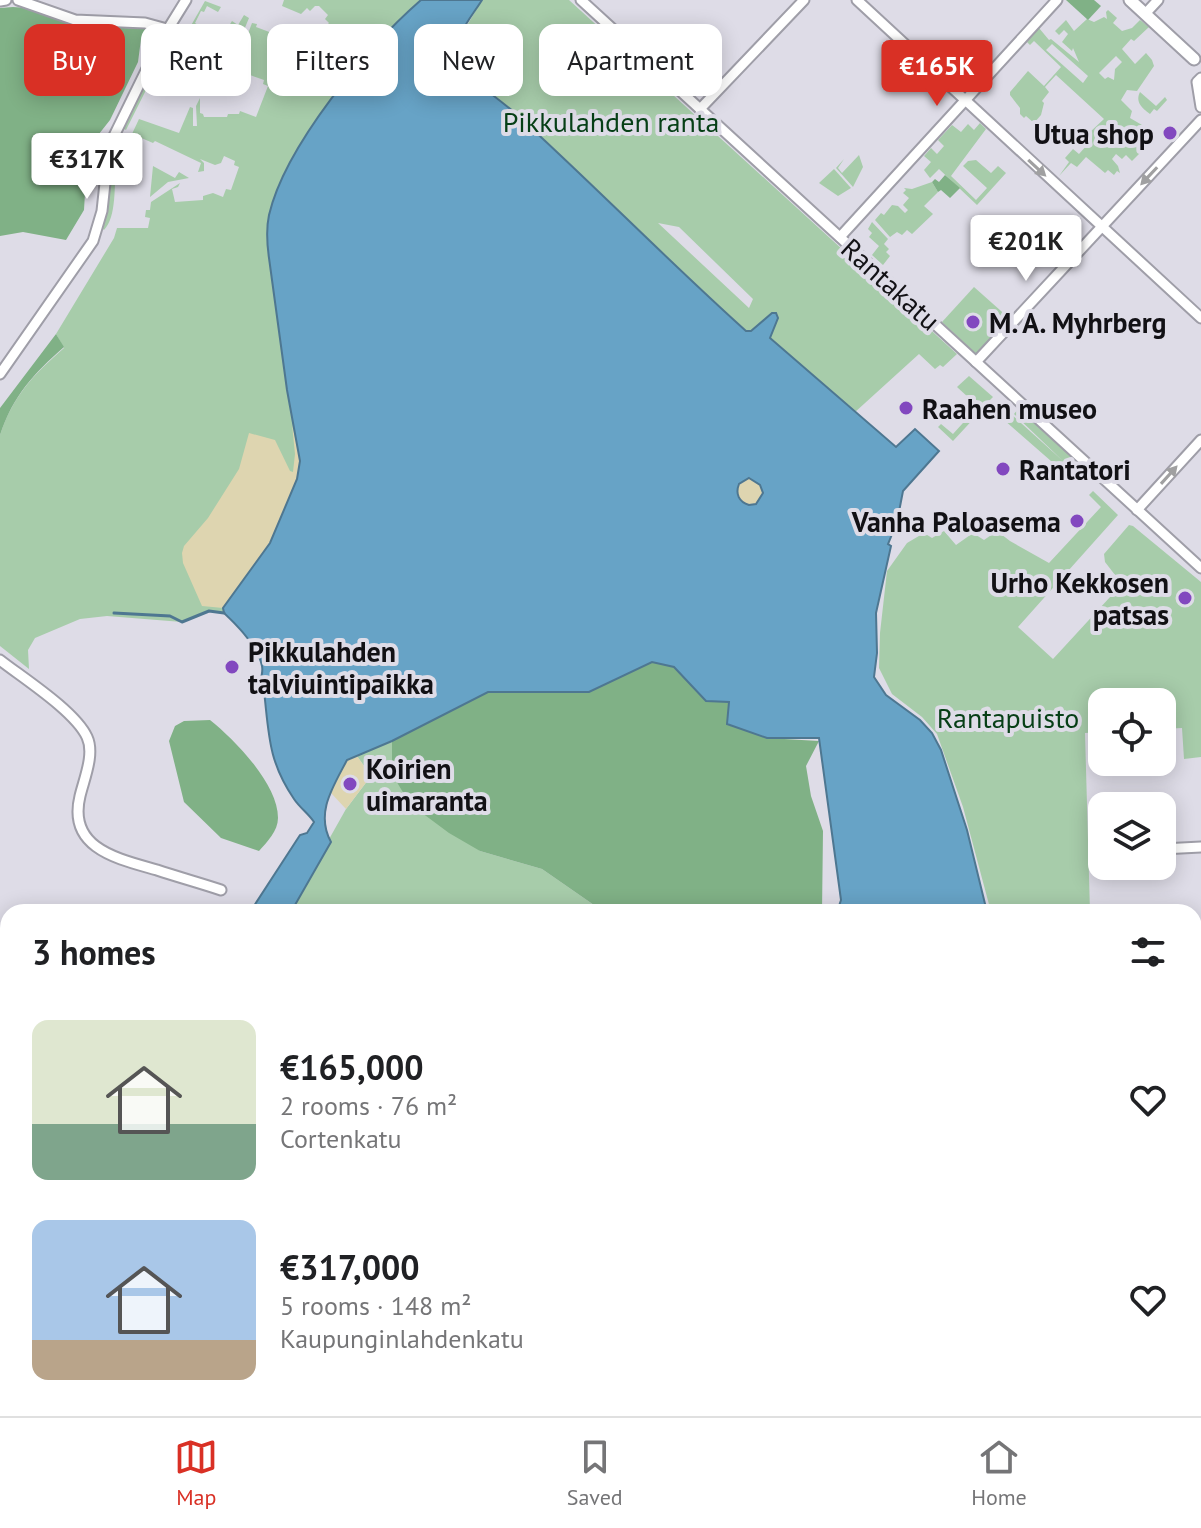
<!DOCTYPE html>
<meta charset="utf-8">
<style>
:root{--surface:#fff;--page:#f2f2f2;--text:#202124;--muted:#757577;--line:#e0e0e0;--accent:#d93025}
body{margin:0;font-family:"PT Sans",sans-serif;background:var(--page);color:var(--text);height:100vh;display:flex;flex-direction:column;font-size:30px;white-space:nowrap}
*{box-sizing:border-box;margin:0}
p{font-size:26px;color:var(--muted)}
.icon{flex:none;width:44px;height:44px;fill:none;stroke:currentColor;stroke-width:2;stroke-linecap:round;stroke-linejoin:round}
.map{position:relative;flex:1;overflow:hidden}
.drawer{position:absolute;left:0px;top:904px;width:1202px;height:512px;display:flex;flex-direction:column;background:var(--surface);border-radius:24px 24px 0 0;box-shadow:0 4px 20px #0003}
.drawer>*{flex:none}
.top-card{position:absolute;left:24px;top:24px;width:800px;height:72px;display:flex;gap:16px}
.fabs{position:absolute;left:1088px;top:688px;display:grid;gap:16px}
.fabs a{display:grid;place-items:center;width:88px;height:88px;border-radius:16px;background:var(--surface);box-shadow:0 4px 20px #0003;font-size:40px}
.price{position:absolute;translate:-50% -68px;padding:0 18px;border-radius:8px;background:#fff;color:#222;font-size:26px;line-height:52px;filter:drop-shadow(0 2px 4px #0008)}
.price::after{content:'';position:absolute;left:50%;top:48px;width:24px;height:18px;margin-left:-12px;background:inherit;clip-path:polygon(0 0,100% 0,50% 100%)}
.price.on{background:var(--accent);color:#fff}
ul{padding:0;list-style:none}
li{display:flex;align-items:center;gap:24px;height:200px;padding:0 32px}
li span{display:grid;place-items:center;flex:none;width:224px;height:160px;border-radius:16px;color:#555}
li>.icon{margin-inline-start:auto}
span .icon{width:96px;height:96px;fill:#fffc;stroke-width:1}
li b{font-size:34px}
h2{display:flex;justify-content:space-between;align-items:center;height:96px;padding:0 32px;font-size:34px}
.tag{padding:0 28px;border-radius:16px;background:var(--surface);box-shadow:0 4px 20px #0003;font-size:28px;line-height:72px}
.tag.on{background:var(--accent);color:#fff}
.dock{display:flex;justify-content:space-around;align-items:center;height:112px;border-top:2px solid var(--line);background:var(--surface);font-size:22px;color:var(--muted)}
.dock a{display:grid;justify-items:center;gap:4px}
.dock .on{color:var(--accent)}
.map>svg:first-child{display:block}
.green{fill:#a7ccaa;fill-rule:evenodd}
.forest{fill:#80b186}
.sand{fill:#ded5b0}
.water{fill:#67a3c6;stroke:#4e7791;stroke-width:2;fill-rule:evenodd}
.lines{fill:none;stroke-linecap:round;stroke-linejoin:round}
.stream{stroke:#4e7791;stroke-width:3}
.minor-casing{stroke:#9f9ea8;stroke-width:13}
.tertiary-casing{stroke:#9f9ea8;stroke-width:15}
.minor{stroke:#fff;stroke-width:9}
.tertiary{stroke:#fff;stroke-width:11}
.oneway{fill:#a0a0a1}
.poi-dot{fill:#8248bf;stroke:#dedce7;stroke-width:3}
.labels{text-anchor:middle;dominant-baseline:central;stroke-width:8;stroke-linejoin:round;paint-order:stroke}
.park-label{font-size:28px;fill:#063f16;stroke:#dedce7}
.poi-label{font-size:28px;font-weight:bold;fill:#121115;stroke:#dedce7;text-anchor:start}
.street-label{font-size:28px;fill:#121115;stroke:#dedce7}
</style>
<div class="map">
<svg width="1201" height="1416" viewBox="0 0 1201 1416">
<rect width="100%" height="100%" fill="#dedce7"/>
<!-- green -->
<g class="green">
<path d="M284 0H421L405 14 353 73 300 145 269 258 287 390 300 460 223 608 224 613 209 611 182 622 107 616 80 619 35 638 28 650 29 669 0 646V435C13 396 33 375 64 348L56 334 114 238 117 228H148L150 218 145 217 146 210H150L151 202 180 183 178 187 172 189 175 202 203 200V196L213 193 223 197 226 189 231 190 239 167 234 165 235 161 224 156 221 163 215 165 200 159 204 163V171L198 172 201 163 155 141 153 143 132 134 139 119 179 133 190 107 193 108V126H197L196 106 200 98V113L203 114 204 117H227L228 114H239L240 111 256 117 268 86 263 84 264 80 250 75 242 86 234 84 243 57 240 55 252 23 257 24 256 27 280 36 282 33 292 34 302 43 307 39 310 42 329 23 325 19 328 15 319 6H315L310 11 307 8 301 14 282 6Z"/>
<path d="M482 0H569L957 354 943 367 940 365 935 369 919 354 854 413 769 337 772 313 751 331H746L647 241 458 61 456 51 459 39ZM658 223 679 227 753 299 749 308Z"/>
<path d="M205 1 221 7 218 12 207 6 204 12 201 11 195 23 212 34 214 31 229 40 232 34 227 29 232 21 238 25 244 15 249 18 234 54 185 36Z"/>
<path d="M1108 10 1117 18 1113 23 1122 31 1132 28 1140 20 1149 27 1134 41 1131 39 1122 49 1135 64 1146 53 1152 60 1154 66 1137 91 1127 90 1121 100 1132 111 1130 118 1142 125 1144 133 1143 138 1149 144 1132 161 1126 155 1122 159 1116 154 1112 159 1118 166 1120 173 1117 171 1114 175 1108 170 1105 173 1086 157 1077 167 1071 163 1059 176 1069 162 1065 158 1073 149 1079 154 1087 145 1089 133 1104 119 1056 75 1045 87 1049 92 1042 101 1044 103 1041 115 1034 123 1026 116 1024 118 1020 114V108L1010 95V92L1028 71 1044 86 1061 67 1034 41 1030 45 1027 42 1039 28 1049 40 1051 39 1079 62 1073 48 1072 51 1062 42 1068 34 1064 30 1059 35 1055 31 1066 20 1074 31 1087 19 1094 22 1104 17 1107 19 1106 12ZM1052 44 1088 76 1083 83 1046 50ZM1116 56 1122 62 1115 69 1114 80 1108 77 1105 79 1099 73Z"/>
<path d="M155 60 160 62 126 130 122 128Z"/>
<path d="M1140 92 1156 106 1165 97 1167 100 1157 111 1154 109 1150 114C1142 108 1135 102 1140 92Z"/>
<path d="M980 123 986 129 951 176 976 200 987 188 963 166 968 161 976 160 991 173 998 166 1006 173 977 205 939 169 930 178 924 170 931 162 924 156 931 148 937 154 944 146 938 140 952 125 961 132 968 124 974 130Z"/>
<path d="M859 155 863 167 853 187 836 168 844 159 838 168 842 173Z"/>
<path d="M114 161 116 165C114 184 117 217 104 230L102 228 107 212 111 164Z"/>
<path d="M153 166 175 178 179 172 189 178 168 182 150 197Z"/>
<path d="M834 169 851 188 838 196 819 183Z"/>
<path d="M932 182 938 192 924 206 933 214 912 234 907 230 902 235 897 232 890 237 875 220 881 213 884 215 892 205 898 206 905 213 908 210 903 205 909 198 903 193 906 190 904 188 912 189Z"/>
<path d="M872 222 888 239 884 244 889 249 886 252 890 256 883 265 872 255 879 246 869 237 872 233 868 229Z"/>
<path d="M974 287 1010 319 977 355 942 322Z"/>
<path d="M969 376 993 397 981 409 957 387Z"/>
<path d="M964 402 978 414 953 441 938 427 941 424 953 434 972 413 962 403Z"/>
<path d="M1001 405 1063 461 1014 414 1019 408 1087 471 1082 477 1075 471 1067 475 995 412Z"/>
<path d="M1093 491 1118 515 1018 627 1053 659 1122 584 1105 562 1104 554 1129 525 1133 526 1201 582V757L1184 759 1182 728 1162 729V702H1102V732L1085 733 1090 912H991L963 807 937 734 922 717 892 694 879 668 880 633 887 571 907 543 924 533 932 538 944 531 956 545 973 533 984 540 997 531 1010 541 1049 563 1101 507 1089 495Z"/>
<path d="M392 741V774L480 851 542 869 604 912H288L346 809 371 776 357 756Z"/>
<path d="M1201 961V1040L1194 1041V962Z"/>
<path d="M1194 1164H1201V1416H1066L1065 1408H1194Z"/>
</g>
<!-- forest -->
<g class="forest">
<path d="M1066 0H1094L1101 6 1088 20Z"/>
<path d="M13 7 28 8 78 26 146 29 141 39 138 62 110 120 95 139 87 159 84 210 66 240 23 232 0 236V8Z"/>
<path d="M945 175 960 188 950 198 941 190 938 192 932 182 935 179 939 182Z"/>
<path d="M56 334 64 347C33 374 13 396 0 435V408Z"/>
<path d="M652 662 674 667 706 701 729 702 767 738 819 741 806 766 811 796 823 831 822 912H604L542 869 480 851 449 833 410 804 392 774V741L488 692H589Z"/>
<path d="M210 720C235 740 278 784 278 818 278 831 267 842 259 851L221 838 184 802 169 741 175 726 184 721Z"/>
<path d="M0 1137 8 1139V1245L0 1247Z"/>
</g>
<!-- sand -->
<g class="sand">
<path d="M292 424 300 460 297 478 270 544 223 608 202 606 183 563 182 553 184 546 208 518 239 469 249 433 275 440 290 471 293 472 295 454Z"/>
<path d="M749 478 760 485 763 494 756 504 749 505C739 502 735 494 739 485Z"/>
<path d="M357 756 371 776 346 809 331 793 347 760Z"/>
</g>
<!-- water -->
<g class="water">
<path d="M421 0H482C473 15 449 42 458 60 466 78 500 99 516 114 594 185 667 260 746 331H751L772 313H776L778 318 770 338 896 447 915 429 939 451 903 491 897 522 888 544 891 546 876 613 877 653 874 677 886 695 920 720 932 733 941 750 967 830 987 912H837L841 900 819 738H767L727 724 729 702 706 701 674 667 652 662 589 692H488L392 741 347 760C333 787 315 813 331 842L291 912H250L300 835 307 833 314 822C308 813 300 808 294 799 268 761 269 734 264 691 257 678 264 677 262 666 258 646 238 626 224 613L223 608 270 543 297 479 300 461 287 390 269 258C267 244 266 229 269 215 285 146 368 46 421 0ZM749 478 760 485 763 493 756 504 749 505C739 502 735 494 739 484Z"/>
<path d="M8 1286V1408H298L327 1413 363 1408H1050V1415L864 1416 855 1410 852 1416H0V1289Z"/>
</g>
<g class="lines">
<!-- stream -->
<path class="stream" d="M114 613 170 616 182 622 209 611 224 613"/>
<defs>
<g id="minor">
<path d="M18 0 75 20 145 23 167 29"/>
<path d="M581 0 1201 568"/>
<path d="M857 0 1201 318"/>
<path d="M0 1 6 0"/>
<path d="M1145 14 1158 0"/>
<path d="M1201 78 1197 82 1201 107"/>
<path d="M700 109 804 0"/>
<path d="M840 237 1057 0"/>
<path d="M976 362 1201 120"/>
<path d="M0 374 93 241 102 211 108 155 112 140 160 42 186 0"/>
<path d="M1137 510 1201 440"/>
<path d="M0 660C23 678 75 711 87 737 95 754 84 779 80 796 67 849 119 859 157 870 178 877 200 883 221 890"/>
<path d="M1162 849 1201 847"/>
<path d="M0 1128 8 1129"/>
</g>
<path id="tertiary" d="M1130 0 1194 59"/>
</defs>
<!-- minor casing -->
<use href="#minor" class="minor-casing"/>
<!-- tertiary casing -->
<use href="#tertiary" class="tertiary-casing"/>
<!-- minor -->
<use href="#minor" class="minor"/>
<!-- tertiary -->
<use href="#tertiary" class="tertiary"/>
</g>
<!-- one-way arrows -->
<defs><path id="oneway-solid" d="M-6-.8H1V-3.2L6.5 0L1 3.2V.8H-6Z" transform="scale(2)"/></defs>
<g class="oneway">
<use href="#oneway-solid" transform="translate(1037 168) rotate(43)"/>
<use href="#oneway-solid" transform="translate(1149 176) rotate(133)"/>
<use href="#oneway-solid" transform="translate(1169 475) rotate(-48)"/>
</g>
<!-- markers -->
<g class="poi-dot">
<circle cx="1170" cy="133" r="8"/>
<circle cx="973" cy="322" r="8"/>
<circle cx="906" cy="408" r="8"/>
<circle cx="1003" cy="469" r="8"/>
<circle cx="1077" cy="521" r="8"/>
<circle cx="1185" cy="598" r="8"/>
<circle cx="232" cy="667" r="8"/>
<circle cx="350" cy="784" r="8"/>
</g>
<g class="labels">
<!-- park labels -->
<g class="park-label">
<text x="611" y="121">Pikkulahden ranta</text>
<text x="1008" y="717">Rantapuisto</text>
</g>
<!-- poi labels -->
<g class="poi-label">
<text x="1154" y="133" text-anchor="end">Utua shop</text>
<text x="989" y="322">M. A. Myhrberg</text>
<text x="922" y="408">Raahen museo</text>
<text x="1019" y="469">Rantatori</text>
<text x="1061" y="521" text-anchor="end">Vanha Paloasema</text>
<text x="1169" y="582" text-anchor="end">Urho Kekkosen<tspan x="1169" dy="32">patsas</tspan></text>
<text x="248" y="651">Pikkulahden<tspan x="248" dy="32">talviuintipaikka</tspan></text>
<text x="366" y="768">Koirien<tspan x="366" dy="32">uimaranta</tspan></text>
</g>
<!-- street labels -->
<g class="street-label">
<text transform="translate(891 284) rotate(42)">Rantakatu</text>
</g>
</g>
</svg>
<div class="fabs">
<a><svg class="icon" aria-label="locate" viewBox="0 0 24 24"><circle cx="12" cy="12" r="6"/><path d="M12 2v4M12 18v4M2 12h4M18 12h4"/></svg></a>
<a><svg class="icon" aria-label="layers" viewBox="0 0 24 24"><path d="M12 4l9 5-9 5-9-5zM3 14l9 5 9-5"/></svg></a>
</div>
<b class="price on" style="left:937px;top:108px">€165K</b>
<b class="price" style="left:87px;top:201px">€317K</b>
<b class="price" style="left:1026px;top:283px">€201K</b>
<div class="top-card">
<a class="tag on">Buy</a>
<a class="tag">Rent</a>
<a class="tag">Filters</a>
<a class="tag">New</a>
<a class="tag">Apartment</a>
</div>
<section class="drawer">
<h2>3 homes<svg class="icon" aria-label="filters" viewBox="0 0 24 24"><path d="M4 7h16M4 17h16"/><circle cx="9" cy="7" r="2"/><circle cx="15" cy="17" r="2"/></svg></h2>
<ul>
<li><span style="background:linear-gradient(#dfe7d0 65%,#7fa58c 0)"><svg class="icon" aria-label="home" viewBox="0 0 24 24"><path d="M3 11l9-7 9 7M6 9v11h12V9"/></svg></span><div><b>€165,000</b><p>2 rooms · 76 m²</p><p>Cortenkatu</p></div><svg class="icon" aria-label="heart" viewBox="0 0 24 24"><path d="M12 20l-8-8c-3-5 5-10 8-4 3-6 11-1 8 4z"/></svg></li>
<li><span style="background:linear-gradient(#a9c7e8 75%,#b9a48a 0)"><svg class="icon" aria-label="home" viewBox="0 0 24 24"><path d="M3 11l9-7 9 7M6 9v11h12V9"/></svg></span><div><b>€317,000</b><p>5 rooms · 148 m²</p><p>Kaupunginlahdenkatu</p></div><svg class="icon" aria-label="heart" viewBox="0 0 24 24"><path d="M12 20l-8-8c-3-5 5-10 8-4 3-6 11-1 8 4z"/></svg></li>
</ul>
</section>
</div>
<nav class="dock">
<a class="on"><svg class="icon" aria-label="map" viewBox="0 0 24 24"><path d="M3 6l6-2 6 2 6-2v14l-6 2-6-2-6 2zM9 4v14M15 6v14"/></svg>Map</a>
<a><svg class="icon" aria-label="saved" viewBox="0 0 24 24"><path d="M7 4h10v16l-5-4-5 4z"/></svg>Saved</a>
<a><svg class="icon" aria-label="home" viewBox="0 0 24 24"><path d="M3 11l9-7 9 7M6 9v11h12V9"/></svg>Home</a>
</nav>
